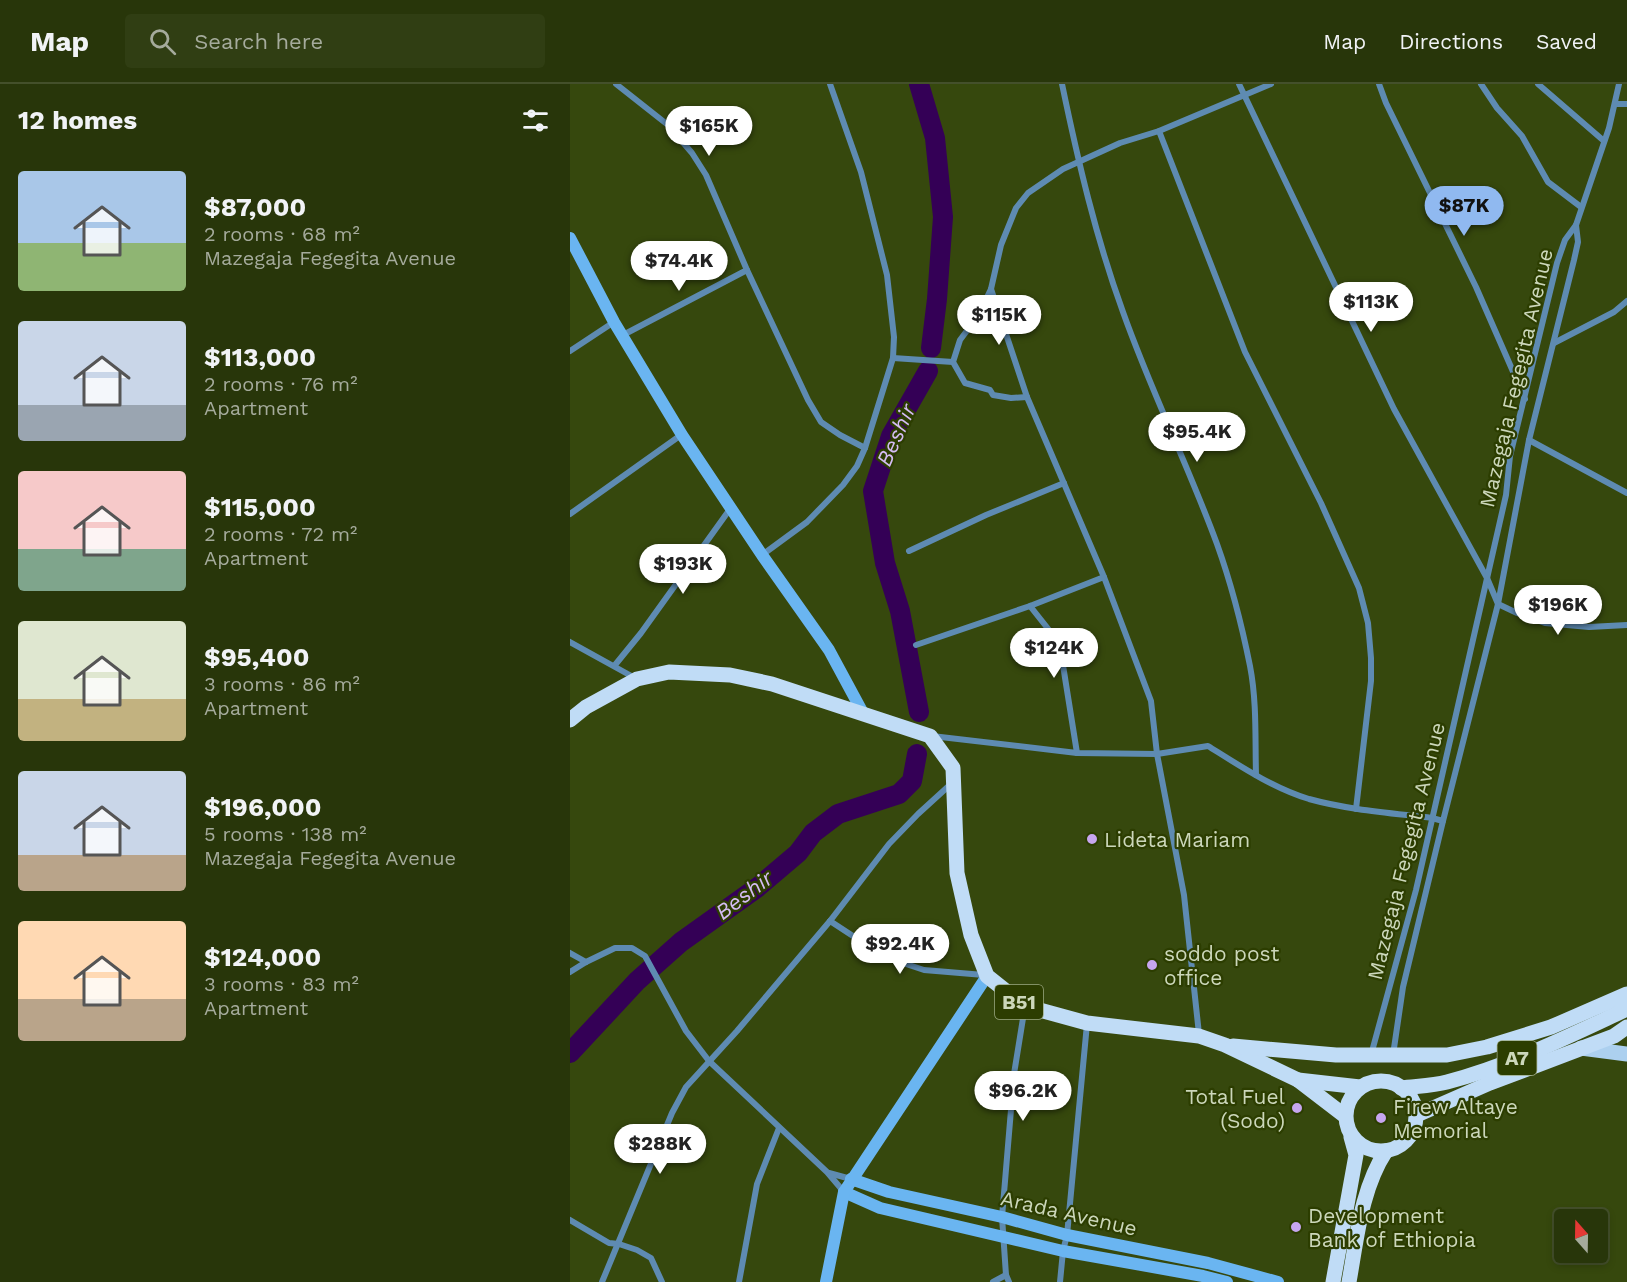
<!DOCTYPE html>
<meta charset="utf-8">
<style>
:root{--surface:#28360a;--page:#303e13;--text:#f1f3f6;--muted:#a5ab9c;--line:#44502b;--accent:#90b9f0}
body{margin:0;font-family:"Work Sans",sans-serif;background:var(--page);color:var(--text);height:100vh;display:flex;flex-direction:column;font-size:22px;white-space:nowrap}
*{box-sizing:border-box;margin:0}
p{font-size:20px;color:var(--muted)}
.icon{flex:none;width:33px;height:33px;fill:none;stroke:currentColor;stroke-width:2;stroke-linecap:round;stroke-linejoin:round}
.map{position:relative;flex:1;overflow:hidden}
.sheet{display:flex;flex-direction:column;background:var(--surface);width:570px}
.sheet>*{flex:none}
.needle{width:39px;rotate:340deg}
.buttons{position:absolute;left:984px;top:1125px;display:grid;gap:12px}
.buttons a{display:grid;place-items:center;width:54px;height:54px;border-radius:6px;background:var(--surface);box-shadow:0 3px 9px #0003,0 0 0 2px var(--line);font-size:30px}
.price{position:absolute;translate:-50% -51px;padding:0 14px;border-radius:21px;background:#fff;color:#222;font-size:20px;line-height:39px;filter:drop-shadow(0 2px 3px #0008)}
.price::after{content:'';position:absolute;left:50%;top:36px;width:18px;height:14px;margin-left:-9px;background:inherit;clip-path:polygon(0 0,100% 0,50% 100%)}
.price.active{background:var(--accent);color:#111}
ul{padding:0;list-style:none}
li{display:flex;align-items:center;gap:18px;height:150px;padding:0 18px}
li span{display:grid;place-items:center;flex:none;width:168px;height:120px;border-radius:6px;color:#555}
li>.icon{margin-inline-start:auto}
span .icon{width:72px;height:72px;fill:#fffc;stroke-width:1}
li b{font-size:26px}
h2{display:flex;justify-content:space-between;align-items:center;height:72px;padding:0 18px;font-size:26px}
header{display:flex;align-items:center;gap:36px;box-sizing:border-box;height:84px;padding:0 30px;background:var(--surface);border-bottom:2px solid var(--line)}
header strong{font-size:28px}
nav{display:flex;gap:33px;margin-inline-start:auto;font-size:21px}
.search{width:420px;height:54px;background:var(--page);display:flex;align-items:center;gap:15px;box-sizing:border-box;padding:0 21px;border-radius:6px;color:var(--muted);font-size:22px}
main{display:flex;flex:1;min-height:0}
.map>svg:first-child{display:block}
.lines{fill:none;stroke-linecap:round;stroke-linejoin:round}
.river{stroke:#340056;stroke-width:20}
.minor{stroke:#5e8bb2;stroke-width:6}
.secondary{stroke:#6ab5f1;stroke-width:12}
.primary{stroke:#acd0ef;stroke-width:15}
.trunk{stroke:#c0dcf6;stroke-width:15}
.poi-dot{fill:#c7a6ef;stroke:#2c3d00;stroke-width:2}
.labels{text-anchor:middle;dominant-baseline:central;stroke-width:4.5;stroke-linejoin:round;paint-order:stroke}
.shield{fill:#2c3d00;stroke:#9ca982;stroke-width:1.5}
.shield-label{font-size:20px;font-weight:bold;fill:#ccd7ba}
.street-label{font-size:21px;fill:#ccd7ba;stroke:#2c3d00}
.poi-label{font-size:21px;fill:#ccd7ba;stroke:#2c3d00;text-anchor:start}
.water-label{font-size:22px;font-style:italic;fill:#d4bcf3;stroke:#2c3d00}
</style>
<header>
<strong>Map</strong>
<div class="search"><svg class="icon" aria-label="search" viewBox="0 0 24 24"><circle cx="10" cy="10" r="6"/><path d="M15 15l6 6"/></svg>Search here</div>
<nav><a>Map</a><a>Directions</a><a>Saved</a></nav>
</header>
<main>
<section class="sheet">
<h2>12 homes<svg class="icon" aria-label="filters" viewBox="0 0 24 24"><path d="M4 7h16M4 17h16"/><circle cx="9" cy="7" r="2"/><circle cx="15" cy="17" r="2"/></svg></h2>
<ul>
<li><span style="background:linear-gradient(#a9c7e8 60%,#8fb573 0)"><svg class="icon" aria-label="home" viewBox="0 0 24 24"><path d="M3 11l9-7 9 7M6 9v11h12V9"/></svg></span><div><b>$87,000</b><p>2 rooms · 68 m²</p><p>Mazegaja Fegegita Avenue</p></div></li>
<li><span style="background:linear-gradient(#c9d6e8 70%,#9aa5b1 0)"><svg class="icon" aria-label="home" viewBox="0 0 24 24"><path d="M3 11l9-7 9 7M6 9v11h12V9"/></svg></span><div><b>$113,000</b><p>2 rooms · 76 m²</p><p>Apartment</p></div></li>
<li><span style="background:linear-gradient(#f6c9c9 65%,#7fa58c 0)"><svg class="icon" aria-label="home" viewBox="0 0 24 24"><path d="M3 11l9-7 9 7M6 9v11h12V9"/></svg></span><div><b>$115,000</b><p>2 rooms · 72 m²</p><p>Apartment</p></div></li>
<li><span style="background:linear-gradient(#dfe7d0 65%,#c2b280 0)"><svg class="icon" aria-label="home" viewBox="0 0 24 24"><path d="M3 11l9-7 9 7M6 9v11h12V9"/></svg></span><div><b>$95,400</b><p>3 rooms · 86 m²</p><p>Apartment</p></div></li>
<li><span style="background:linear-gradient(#c9d6e8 70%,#b9a48a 0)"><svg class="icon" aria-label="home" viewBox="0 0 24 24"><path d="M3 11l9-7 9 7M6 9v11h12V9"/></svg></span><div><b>$196,000</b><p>5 rooms · 138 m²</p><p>Mazegaja Fegegita Avenue</p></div></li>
<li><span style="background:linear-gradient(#ffd9b3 65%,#b9a48a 0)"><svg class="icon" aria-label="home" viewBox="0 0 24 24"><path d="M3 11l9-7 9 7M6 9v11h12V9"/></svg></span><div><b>$124,000</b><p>3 rooms · 83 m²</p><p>Apartment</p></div></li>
</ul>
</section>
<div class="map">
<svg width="1057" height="1198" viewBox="0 0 1057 1198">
<rect width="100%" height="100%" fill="#36480d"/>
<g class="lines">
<!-- river -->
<g class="river">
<path d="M349 0 365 54 373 133 367 215 361 264"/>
<path d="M349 628 330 527 315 479 303 407 321 352 358 287"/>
<path d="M0 969 67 897 111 858 188 803 228 769 243 749 268 730 329 710 342 697 347 670"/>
</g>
<!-- minor -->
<g class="minor">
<path d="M46 0 98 41 122 69 136 91 177 186 238 316 251 338 270 351 295 364"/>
<path d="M492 0C508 77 526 154 553 228 581 307 618 381 647 460 661 499 672 542 680 582 687 618 685 656 686 691"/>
<path d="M669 0 824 325 917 494 928 520 947 529 975 539 1019 543 1057 541"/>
<path d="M809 0 816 19 906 203 955 315"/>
<path d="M911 0 927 24 952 52 978 98 1011 123"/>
<path d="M968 0 1034 57"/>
<path d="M1045 20H1057"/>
<path d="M589 47 675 268 751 419 789 504 798 539 801 574V597L786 725"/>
<path d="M421 205 457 313 534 493 581 617 587 670 614 811 629 950"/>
<path d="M53 251 177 186"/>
<path d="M984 259 1044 228 1057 217"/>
<path d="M0 267 44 238"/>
<path d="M323 274 383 278"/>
<path d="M457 313 441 314 423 311 420 306 395 299 383 278 390 256 408 232 421 205 431 161 446 124 458 109 493 85 550 59 589 47 701 0"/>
<path d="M959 356 1057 409"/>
<path d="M0 430 111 351"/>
<path d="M339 467 416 431 494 399"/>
<path d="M192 471 237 438 273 401 287 382 295 364 323 274 324 253 317 191 291 88 260 0"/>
<path d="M460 522 483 551 492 575 507 669"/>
<path d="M0 558 65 594"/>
<path d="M346 561 460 522 534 493"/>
<path d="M45 581 71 549 160 425"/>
<path d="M362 652 507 669 587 670 638 662C670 682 703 704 739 715 779 726 821 729 862 734L873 737"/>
<path d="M260 837 315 873 354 886 414 891"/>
<path d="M0 869 16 878"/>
<path d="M0 888 16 878 45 864H62L75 872 116 947 139 977 257 1088 274 1108"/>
<path d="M801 971 846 806 936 411 940 372 987 179 995 156 1006 141"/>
<path d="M823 971 833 903 873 737 928 520 959 356 1004 176 1008 158 1006 141 1039 44 1049 0"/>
<path d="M259 1089 281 1095"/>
<path d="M0 1136 39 1159 49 1160 67 1166 81 1174 92 1198"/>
<path d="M32 1198 102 1029 116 1003 167 947 260 837 319 760 348 730 382 699"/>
<path d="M169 1198 187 1100 209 1044"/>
<path d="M423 1198 436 1191"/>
<path d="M439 1198 436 1191 432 1133 444 990 455 922"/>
<path d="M490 1198 493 1167 497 1151 517 940"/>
</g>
<!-- secondary -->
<g class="secondary">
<path d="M0 154 44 238 112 351 192 471 259 566 293 629"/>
<path d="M281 1095 319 1108 432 1133 497 1151 638 1179 708 1198"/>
<path d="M274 1108 310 1124 493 1167 633 1192 657 1198"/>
<path d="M256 1198 274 1108 417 892"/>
</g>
<!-- primary -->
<path class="primary" d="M1011 964 1057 970"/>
<!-- trunk -->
<g class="trunk">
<path d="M0 636 16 623 67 595 99 588 160 591 202 600 360 652 383 684 387 789 401 851 417 892 455 922 517 939 629 952 655 961 728 996 775 1032"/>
<path d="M663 962 766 971H877L917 963 981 943 1057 910"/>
<path d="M728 996 790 1003"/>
<circle cx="811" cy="1032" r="35"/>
<path d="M831 1004C846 1002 862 1002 877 998 939 982 999 952 1057 925"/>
<path d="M847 1031 920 999 1044 952 1057 943"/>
<path d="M763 1198 786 1071 781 1053"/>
<path d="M779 1198C787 1154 791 1105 816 1067"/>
</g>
</g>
<!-- markers -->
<g class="poi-dot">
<circle cx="522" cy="755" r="6"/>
<circle cx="582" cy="881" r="6"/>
<circle cx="727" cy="1024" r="6"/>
<circle cx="811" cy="1034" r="6"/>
<circle cx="726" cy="1143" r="6"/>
</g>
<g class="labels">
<!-- shield labels -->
<g class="shield">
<rect x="425" y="901" width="48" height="34" rx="4.5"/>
<rect x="927.5" y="957" width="39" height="34" rx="4.5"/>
</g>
<g class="shield-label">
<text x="449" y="918">B51</text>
<text x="947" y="974">A7</text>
</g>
<!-- street labels -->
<g class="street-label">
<text transform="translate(946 294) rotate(-77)">Mazegaja Fegegita Avenue</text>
<text transform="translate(836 767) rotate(-76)">Mazegaja Fegegita Avenue</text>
<text transform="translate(499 1129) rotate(13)">Arada Avenue</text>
</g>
<!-- poi labels -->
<g class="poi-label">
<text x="534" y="755">Lideta Mariam</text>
<text x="594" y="869">soddo post<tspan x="594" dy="24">office</tspan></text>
<text x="715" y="1012" text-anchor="end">Total Fuel<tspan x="715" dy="24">(Sodo)</tspan></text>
<text x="823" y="1022">Firew Altaye<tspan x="823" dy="24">Memorial</tspan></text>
<text x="738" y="1131">Development<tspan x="738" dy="24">Bank of Ethiopia</tspan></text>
</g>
<!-- water labels -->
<g class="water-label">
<text transform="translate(326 351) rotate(-66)">Beshir</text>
<text transform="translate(174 811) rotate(-37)">Beshir</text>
</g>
</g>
</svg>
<div class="buttons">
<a><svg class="needle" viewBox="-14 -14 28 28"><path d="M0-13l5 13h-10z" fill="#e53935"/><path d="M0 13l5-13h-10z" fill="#a5ab9c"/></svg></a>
</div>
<b class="price" style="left:139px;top:73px">$165K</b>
<b class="price active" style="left:894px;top:153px">$87K</b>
<b class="price" style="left:109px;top:208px">$74.4K</b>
<b class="price" style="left:801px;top:249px">$113K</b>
<b class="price" style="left:429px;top:262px">$115K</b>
<b class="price" style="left:627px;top:379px">$95.4K</b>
<b class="price" style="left:113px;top:511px">$193K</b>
<b class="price" style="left:988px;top:552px">$196K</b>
<b class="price" style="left:484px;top:595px">$124K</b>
<b class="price" style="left:330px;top:891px">$92.4K</b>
<b class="price" style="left:453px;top:1038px">$96.2K</b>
<b class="price" style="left:90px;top:1091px">$288K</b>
</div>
</main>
